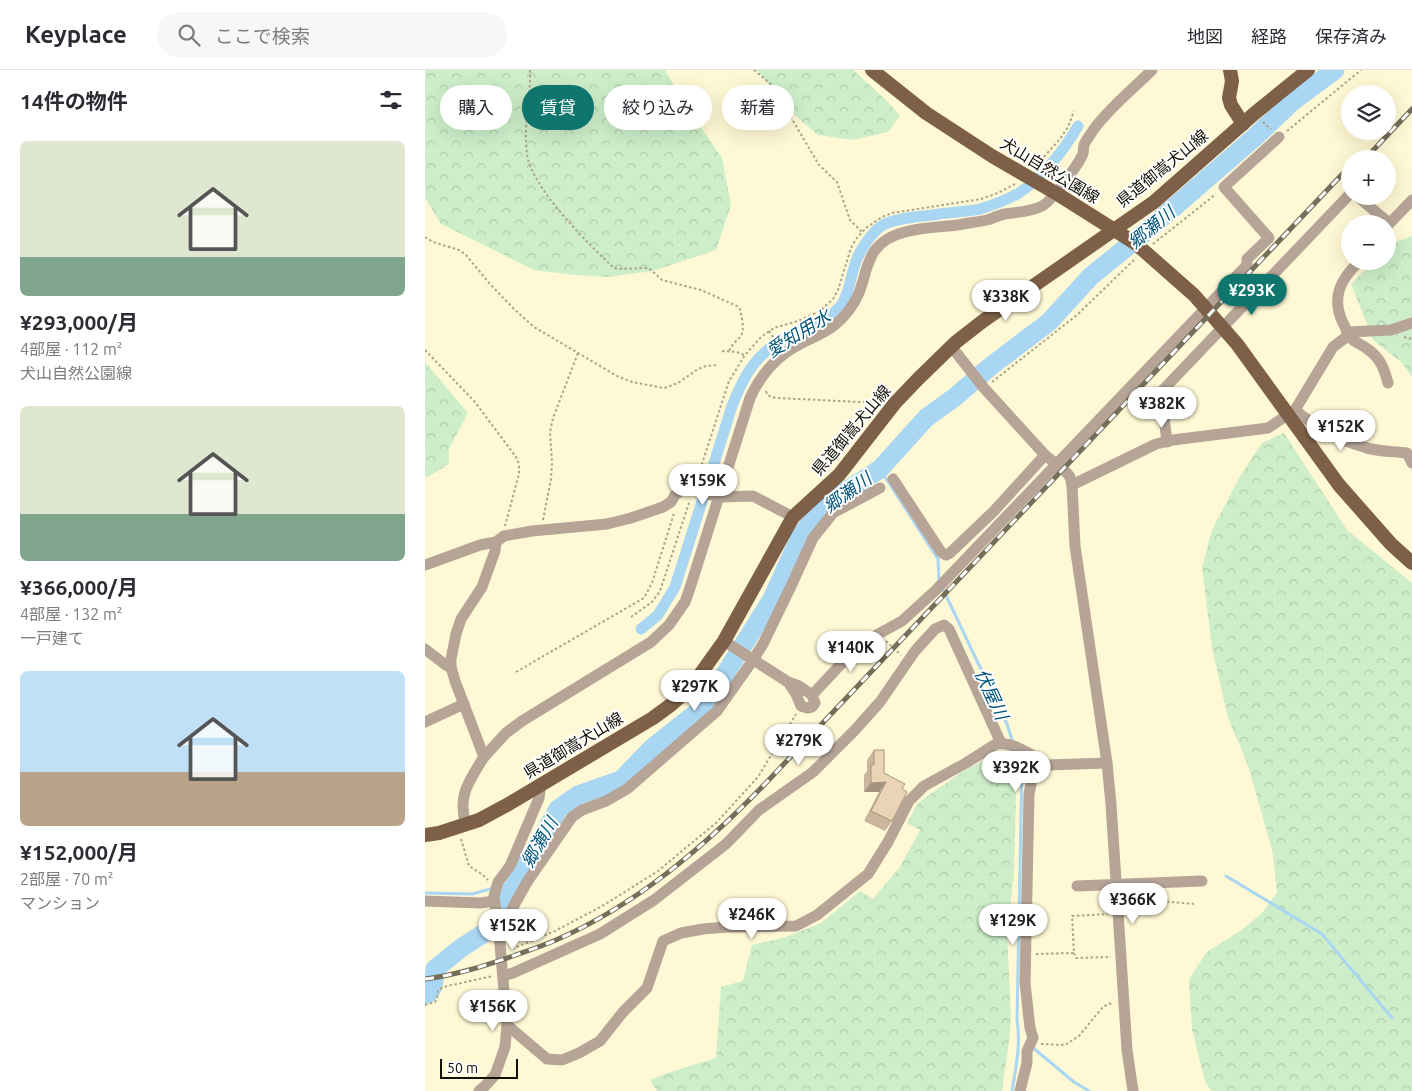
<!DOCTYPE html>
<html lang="ja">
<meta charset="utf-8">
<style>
:root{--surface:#fff;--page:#f7f7f7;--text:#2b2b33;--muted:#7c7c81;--line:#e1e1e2;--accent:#0f766e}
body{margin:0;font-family:Ubuntu,"Noto Sans JP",sans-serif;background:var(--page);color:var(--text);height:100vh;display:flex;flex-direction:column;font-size:19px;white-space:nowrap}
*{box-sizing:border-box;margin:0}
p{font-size:16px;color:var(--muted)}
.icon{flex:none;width:28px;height:28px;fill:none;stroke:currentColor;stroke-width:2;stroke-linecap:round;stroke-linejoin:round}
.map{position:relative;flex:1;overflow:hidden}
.panel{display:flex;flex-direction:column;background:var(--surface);width:425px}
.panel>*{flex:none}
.guide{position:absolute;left:15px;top:15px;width:475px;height:45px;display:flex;gap:10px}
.controls{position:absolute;left:916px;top:15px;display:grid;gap:10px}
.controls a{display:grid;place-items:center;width:55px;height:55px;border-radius:50%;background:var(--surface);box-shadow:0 5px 20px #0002;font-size:25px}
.scale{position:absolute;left:15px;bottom:12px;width:78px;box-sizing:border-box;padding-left:5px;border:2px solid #120f04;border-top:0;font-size:14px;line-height:18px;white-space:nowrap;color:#120f04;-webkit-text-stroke:4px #fff;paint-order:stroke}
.price{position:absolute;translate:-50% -42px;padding:0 11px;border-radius:18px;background:#fff;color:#222;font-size:16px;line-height:32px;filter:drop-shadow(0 1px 2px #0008)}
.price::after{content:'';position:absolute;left:50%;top:30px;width:15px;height:11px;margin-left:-8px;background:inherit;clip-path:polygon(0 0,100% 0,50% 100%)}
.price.selected{background:var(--accent);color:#fff}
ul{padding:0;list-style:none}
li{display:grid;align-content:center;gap:10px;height:265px;padding:0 20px}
li span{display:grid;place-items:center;height:155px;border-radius:8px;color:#555}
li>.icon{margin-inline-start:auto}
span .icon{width:90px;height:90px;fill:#fffc;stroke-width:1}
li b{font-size:21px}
h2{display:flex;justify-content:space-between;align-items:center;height:60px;padding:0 20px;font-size:21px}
.tag{padding:0 18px;border-radius:22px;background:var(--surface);box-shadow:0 5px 20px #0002;font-size:18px;line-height:45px}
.tag.selected{background:var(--accent);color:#fff}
header{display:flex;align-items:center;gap:30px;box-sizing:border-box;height:70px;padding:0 25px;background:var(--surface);border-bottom:1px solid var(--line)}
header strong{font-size:24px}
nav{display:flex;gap:28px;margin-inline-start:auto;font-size:18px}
.search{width:350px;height:45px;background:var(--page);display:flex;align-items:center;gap:12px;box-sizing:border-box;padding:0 18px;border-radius:28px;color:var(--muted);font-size:19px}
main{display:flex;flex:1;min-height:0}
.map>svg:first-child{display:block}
.forest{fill:url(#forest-crowns)}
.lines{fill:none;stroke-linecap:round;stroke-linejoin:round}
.stream{stroke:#a9d6f2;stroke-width:3}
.canal{stroke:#a9d6f2;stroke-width:11}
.river{stroke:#a9d6f2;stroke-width:19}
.path{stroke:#aaa489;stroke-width:2;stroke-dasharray:2.5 2.5;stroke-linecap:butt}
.minor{stroke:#b6a497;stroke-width:11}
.major{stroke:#7e6048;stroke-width:14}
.rail-casing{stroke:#746f5a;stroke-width:5}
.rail{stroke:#fff;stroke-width:3;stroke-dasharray:9;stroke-linecap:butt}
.wall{fill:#cab69d}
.shaded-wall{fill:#a4947f}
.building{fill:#ebd4b6;stroke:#a4947f}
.labels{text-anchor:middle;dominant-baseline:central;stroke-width:4;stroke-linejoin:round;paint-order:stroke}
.street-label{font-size:16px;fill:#120f04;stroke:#fff}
.water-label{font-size:18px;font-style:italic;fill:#02557a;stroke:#fff}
</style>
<header>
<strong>Keyplace</strong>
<div class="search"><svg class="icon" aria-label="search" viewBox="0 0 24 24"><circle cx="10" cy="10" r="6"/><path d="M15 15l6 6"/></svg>ここで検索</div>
<nav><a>地図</a><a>経路</a><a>保存済み</a></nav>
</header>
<main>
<section class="panel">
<h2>14件の物件<svg class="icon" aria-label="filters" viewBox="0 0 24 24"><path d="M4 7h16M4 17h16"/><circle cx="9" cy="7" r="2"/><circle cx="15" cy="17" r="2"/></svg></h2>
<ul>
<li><span style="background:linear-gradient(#dfe7d0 75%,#7fa58c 0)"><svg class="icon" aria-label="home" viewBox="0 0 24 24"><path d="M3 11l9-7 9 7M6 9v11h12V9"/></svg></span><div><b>¥293,000/月</b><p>4部屋 · 112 m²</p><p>犬山自然公園線</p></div></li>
<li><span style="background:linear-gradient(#dfe7d0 70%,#7fa58c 0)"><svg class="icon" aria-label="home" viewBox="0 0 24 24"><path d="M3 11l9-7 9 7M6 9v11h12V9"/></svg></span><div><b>¥366,000/月</b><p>4部屋 · 132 m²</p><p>一戸建て</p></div></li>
<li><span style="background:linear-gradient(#bfe0f5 65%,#b9a48a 0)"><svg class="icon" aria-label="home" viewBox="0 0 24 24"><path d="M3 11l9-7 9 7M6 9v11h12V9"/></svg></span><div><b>¥152,000/月</b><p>2部屋 · 70 m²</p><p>マンション</p></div></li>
</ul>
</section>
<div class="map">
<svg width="987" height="1021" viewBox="0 0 987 1021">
<defs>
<pattern id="forest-crowns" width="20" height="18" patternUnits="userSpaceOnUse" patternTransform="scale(1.25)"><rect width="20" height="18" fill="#cdeec9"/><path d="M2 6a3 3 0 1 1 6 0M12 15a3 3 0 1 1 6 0" fill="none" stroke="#afcbab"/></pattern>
</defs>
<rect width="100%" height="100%" fill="#fff8d4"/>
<!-- forest -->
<g class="forest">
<path d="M0 0H240L258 31 297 88 306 135 291 180 228 201 183 207 150 205 109 200 16 154 0 128Z"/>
<path d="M332 0H428L462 31 475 46 463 62 428 70 393 65 365 41Z"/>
<path d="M987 166V307L977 293 948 270 926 214 949 191H962L963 177 965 174Z"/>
<path d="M0 292 43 343 24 379V394L3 407H0Z"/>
<path d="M859 363 922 460 987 513V1021H787L780 1012 767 959 764 909 782 882 818 859 837 843 852 823 848 784 823 695 803 648 787 578 777 497 787 460 814 408 837 373Z"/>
<path d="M574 682 592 688 589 805 582 862 586 948 584 972 577 1021H232L225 1010 245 1002 291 988 296 917 318 911 327 875 361 867 396 853 435 821 448 829 475 797 495 760 482 753 493 733 537 702Z"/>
</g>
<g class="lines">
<!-- stream -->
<g class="stream">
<path d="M455 399 513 489 514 512"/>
<path d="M517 517 582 654 588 673"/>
<path d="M801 806 897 864 967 948"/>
<path d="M75 816 82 814 88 817"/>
<path d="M0 823 47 824 69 818"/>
<path d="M607 977 649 1012 664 1021"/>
<path d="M587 1021C591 997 596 974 592 950L597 696 591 681"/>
</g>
<!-- canal -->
<path class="canal" d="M216 559 233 545 250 517 307 336C318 308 329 286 356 271 376 259 402 254 417 234 424 223 425 210 429 198 432 184 446 162 458 155 474 147 496 147 514 144 527 142 542 142 555 139 568 135 582 130 594 123 617 108 640 79 653 56"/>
<!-- river -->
<path class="river" d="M0 925C10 921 9 909 10 899L36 878 64 860 133 739 153 725 196 710 227 678 280 636 347 529 376 465 401 434 455 399 501 348 530 327 566 296 624 252 666 206 718 164 830 67 868 31 910 0"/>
<!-- path -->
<g class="path">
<path d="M105 0C106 28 98 56 102 84 105 116 165 176 189 198L193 199 220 198 225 199 237 210 276 220 314 237C316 241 316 245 317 249 321 270 311 266 304 281"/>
<path d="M329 0 347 15 394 95 412 112 425 150 437 162"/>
<path d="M838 52 846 59"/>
<path d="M862 61 936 0"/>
<path d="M609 98 635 69 643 57 649 41"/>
<path d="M0 167 8 172 34 180 41 185 65 214 89 239 109 257 192 306 207 312 239 318 253 313 273 299 281 296 293 295"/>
<path d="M728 174 791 124"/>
<path d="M344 261 354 276"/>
<path d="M979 267 987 269"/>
<path d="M0 280 50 332 91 387 94 394V404L80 456"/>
<path d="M297 281 312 282 319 285"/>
<path d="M567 312 652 245 711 188"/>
<path d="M341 321C343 327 346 327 352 328L435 332 457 331"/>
<path d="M272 409 304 311 320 285 336 267 349 258 373 251 395 241 408 229 413 220 426 178 431 169 441 158 457 147 467 143 556 129 573 123 590 114"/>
<path d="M118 450 126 409 127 393 125 362 128 348 153 283"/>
<path d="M206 547 227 532 235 521 265 430"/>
<path d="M461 571 476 585"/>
<path d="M91 602 219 528 227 513 249 443"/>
<path d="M36 769 44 796 58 805 63 810"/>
<path d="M702 828 769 834"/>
<path d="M87 879 130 861 179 835 233 801 263 776 291 753 333 707 371 644"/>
<path d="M649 883 651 888 686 887"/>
<path d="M611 884 649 883 647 846 683 844"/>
<path d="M0 935 10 932 12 928 13 921 18 917 68 906"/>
<path d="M616 974 640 975 654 966 677 938 683 934 689 933"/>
</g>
<!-- minor -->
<g class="minor">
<path d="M932 126 964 153"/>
<path d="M962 156 987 130"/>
<path d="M935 191C915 209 906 228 918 253 921 258 923 266 928 270 932 273 937 275 941 278 955 287 959 298 963 313"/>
<path d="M923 262 966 260 987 253"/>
<path d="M526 276 559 318 620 385 641 402 645 407 647 415 650 476 682 693 686 734 702 980 708 1021"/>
<path d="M870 340C890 357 914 370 939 377 952 382 968 381 982 383L987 393"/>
<path d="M742 372 736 322 925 124"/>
<path d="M468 409 516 482 521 485 525 483 569 441 620 385"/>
<path d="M647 415 731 374 748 370 843 358 870 340 908 277 920 268 923 262"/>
<path d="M0 495 55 475 71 472 79 466 107 461 182 454 206 448 238 437 246 432 250 425 259 419H266L294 427 328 426 368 447"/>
<path d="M299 571 363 612 374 616 387 625 390 633 387 637 382 638 376 636 371 624 363 612"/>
<path d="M0 579 22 596 26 597"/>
<path d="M387 625 435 574 477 551 511 520 822 195V189L844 168 799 117 854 67"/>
<path d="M0 652 39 634"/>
<path d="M59 687 81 663 97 651 226 572 244 555 260 532 264 521 325 328C336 304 351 286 375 274 396 263 409 260 424 240 448 211 431 175 480 162 497 157 516 157 533 155 542 153 553 152 562 150 568 148 574 145 580 144 592 142 606 142 617 136 626 132 652 96 657 86 659 83 658 79 659 75 661 70 666 64 669 59 684 38 709 18 727 0"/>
<path d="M41 755C32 726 44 711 59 687L30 611 26 597V589L31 564 36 549 57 517 70 481 71 472"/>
<path d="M652 816 777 811"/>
<path d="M0 831 56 833 69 831"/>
<path d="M74 863 79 857 87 839 102 812 147 747 157 740 181 731 202 719 292 641 328 590 338 574 367 514 388 468 408 443 455 418"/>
<path d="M78 906 88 903 175 864 229 830 301 774 334 740 388 702 429 661 455 632 490 581 510 559 519 555 524 559 576 673"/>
<path d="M82 955 122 989 137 990 154 983 175 971 198 942 222 918 238 871 256 863 278 859 302 857 371 856 392 845 443 804 463 772 484 731 499 716 541 693 571 674C588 671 609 686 622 695"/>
<path d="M54 1021 60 1016 70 1005 80 977 82 955 74 863 69 826 73 812 85 796 114 728 116 714"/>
<path d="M595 1021 602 993V981L608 968 605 958 600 913 604 724 608 705 622 695 682 693"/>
</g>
<!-- major -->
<g class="major">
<path d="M447 0 501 43 567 86 634 125 710 173 769 225 812 274 914 415 966 474 987 493"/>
<path d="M805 0 807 11 804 28 806 35 818 54"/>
<path d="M0 765 14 763 54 750 82 735 228 648 247 634 266 617 299 571 368 447 414 405 470 333 493 309 531 272 558 251 729 132 830 43 883 0"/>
</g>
<defs>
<g id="rail">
<path d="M940 89 987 39"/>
<path d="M0 909C31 905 59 896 88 886 102 881 117 876 131 870 211 835 278 778 338 716L925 96"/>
</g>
</defs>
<!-- rail casing -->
<use href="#rail" class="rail-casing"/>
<!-- rail -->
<use href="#rail" class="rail"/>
</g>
<!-- wall -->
<path class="wall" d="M449 680 459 703 477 718 467 751 460 761 439 751 454 722H439V705L442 701V690Z"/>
<!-- shaded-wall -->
<path class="shaded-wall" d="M461 712 454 722H439L446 713Z"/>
<!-- building -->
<path class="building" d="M449 680H459V703L480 714 477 718 482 722 467 751 446 741 461 712 446 713V695H449Z"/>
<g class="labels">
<!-- street labels -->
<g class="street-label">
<text transform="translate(737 98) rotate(-39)">県道御嵩犬山線</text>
<text transform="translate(625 100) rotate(31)">犬山自然公園線</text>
<text transform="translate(426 360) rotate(-50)">県道御嵩犬山線</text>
<text transform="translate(148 675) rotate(-31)">県道御嵩犬山線</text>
</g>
<!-- water labels -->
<g class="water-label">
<text transform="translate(726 157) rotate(-40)">郷瀬川</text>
<text transform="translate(373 263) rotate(-32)">愛知用水</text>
<text transform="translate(422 422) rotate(-36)">郷瀬川</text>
<text transform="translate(567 624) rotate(65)">伏屋川</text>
<text transform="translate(114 772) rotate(-60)">郷瀬川</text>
</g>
</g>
</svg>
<div class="controls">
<a><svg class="icon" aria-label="layers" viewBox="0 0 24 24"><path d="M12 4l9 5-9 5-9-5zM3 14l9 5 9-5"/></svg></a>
<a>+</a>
<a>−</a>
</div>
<div class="scale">50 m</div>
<b class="price selected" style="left:827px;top:246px">¥293K</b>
<b class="price" style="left:581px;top:252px">¥338K</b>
<b class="price" style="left:737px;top:359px">¥382K</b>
<b class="price" style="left:916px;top:382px">¥152K</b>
<b class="price" style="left:278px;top:436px">¥159K</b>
<b class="price" style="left:426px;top:603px">¥140K</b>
<b class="price" style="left:270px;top:642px">¥297K</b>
<b class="price" style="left:374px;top:696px">¥279K</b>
<b class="price" style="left:591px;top:723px">¥392K</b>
<b class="price" style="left:708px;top:855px">¥366K</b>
<b class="price" style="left:327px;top:870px">¥246K</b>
<b class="price" style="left:588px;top:876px">¥129K</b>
<b class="price" style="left:88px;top:881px">¥152K</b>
<b class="price" style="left:68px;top:962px">¥156K</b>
<div class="guide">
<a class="tag">購入</a>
<a class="tag selected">賃貸</a>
<a class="tag">絞り込み</a>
<a class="tag">新着</a>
</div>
</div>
</main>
